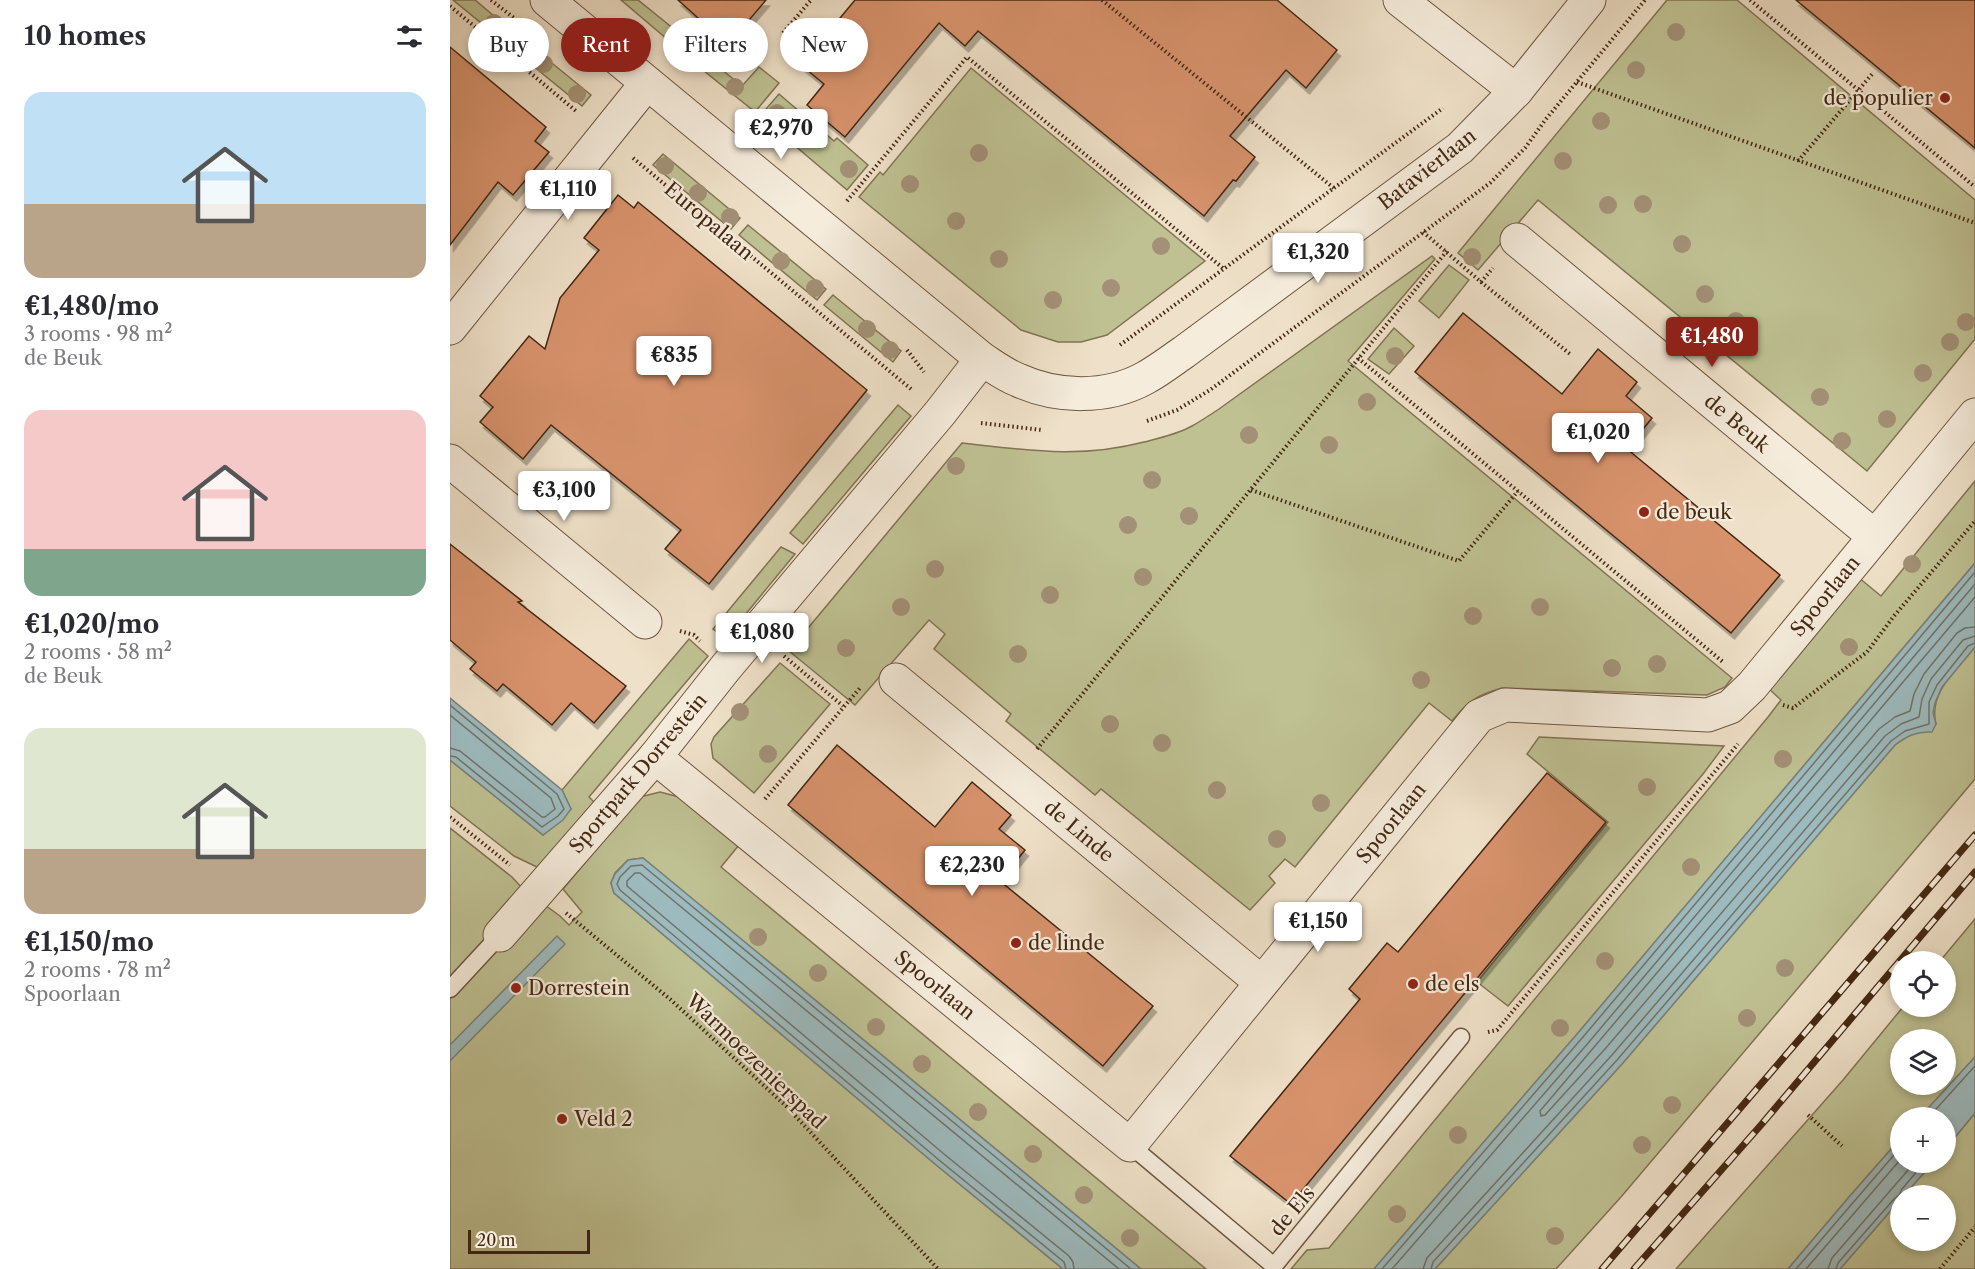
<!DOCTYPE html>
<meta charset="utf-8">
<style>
:root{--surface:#fff;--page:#f2f2f3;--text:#2b2b33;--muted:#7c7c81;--accent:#8f2418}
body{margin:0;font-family:"Libre Caslon Text",serif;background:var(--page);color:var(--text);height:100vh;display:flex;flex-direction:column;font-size:22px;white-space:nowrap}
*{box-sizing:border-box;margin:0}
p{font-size:20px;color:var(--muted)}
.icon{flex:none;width:33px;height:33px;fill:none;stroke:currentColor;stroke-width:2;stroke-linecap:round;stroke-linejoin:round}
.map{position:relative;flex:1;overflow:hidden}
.sheet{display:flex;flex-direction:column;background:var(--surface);width:450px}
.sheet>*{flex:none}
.top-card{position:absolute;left:18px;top:18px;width:570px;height:54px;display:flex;gap:12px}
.controls{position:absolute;left:1440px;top:951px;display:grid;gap:12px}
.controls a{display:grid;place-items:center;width:66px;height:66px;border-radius:50%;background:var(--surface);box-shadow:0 3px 9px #0003;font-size:30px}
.scale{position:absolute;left:18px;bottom:15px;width:122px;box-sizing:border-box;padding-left:6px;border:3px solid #452813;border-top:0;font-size:16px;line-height:21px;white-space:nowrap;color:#452813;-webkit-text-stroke:4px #f5ecdc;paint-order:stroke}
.price{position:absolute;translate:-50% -51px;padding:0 14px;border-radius:6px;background:#fff;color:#222;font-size:20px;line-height:39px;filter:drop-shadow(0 2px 3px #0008)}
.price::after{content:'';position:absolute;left:50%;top:36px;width:18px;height:14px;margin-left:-9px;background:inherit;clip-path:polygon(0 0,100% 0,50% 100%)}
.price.current{background:var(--accent);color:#fff}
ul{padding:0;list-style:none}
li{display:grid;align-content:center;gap:12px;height:318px;padding:0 24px}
li span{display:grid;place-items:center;height:186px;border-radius:18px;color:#555}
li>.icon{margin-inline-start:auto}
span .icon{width:108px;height:108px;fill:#fffc;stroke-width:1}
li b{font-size:26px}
h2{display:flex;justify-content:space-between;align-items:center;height:72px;padding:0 24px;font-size:26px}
.pill{padding:0 21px;border-radius:27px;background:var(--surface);box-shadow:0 3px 9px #0003;font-size:21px;line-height:54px}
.pill.current{background:var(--accent);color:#fff}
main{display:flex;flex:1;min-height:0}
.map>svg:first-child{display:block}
.green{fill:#bfc193;stroke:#827453;stroke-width:1.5;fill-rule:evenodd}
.water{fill:#9dbbbf;stroke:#7a807a;stroke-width:1.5}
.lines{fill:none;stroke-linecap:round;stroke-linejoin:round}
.shore{stroke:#717269;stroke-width:1.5}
.building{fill:#d7926c;stroke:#452813;stroke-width:1.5;filter:url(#shadow)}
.service-casing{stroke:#705640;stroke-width:19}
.minor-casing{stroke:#705640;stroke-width:35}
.tertiary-casing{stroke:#705640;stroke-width:35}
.path{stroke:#452813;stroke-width:4;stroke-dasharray:1.5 3;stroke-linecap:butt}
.service{stroke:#f5ecdc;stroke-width:16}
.minor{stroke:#f5ecdc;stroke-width:33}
.tertiary{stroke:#f5ecdc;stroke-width:33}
.rail-casing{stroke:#452813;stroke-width:7}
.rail{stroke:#f5ecdc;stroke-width:4.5;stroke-dasharray:14;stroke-linecap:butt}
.tree{fill:#a39076}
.poi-dot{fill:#8f2418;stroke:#f5ecdc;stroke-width:2}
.labels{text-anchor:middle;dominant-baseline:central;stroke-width:4.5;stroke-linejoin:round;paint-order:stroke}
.poi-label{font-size:20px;fill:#452813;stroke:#f5ecdc;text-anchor:start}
.street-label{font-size:20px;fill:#452813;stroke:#f5ecdc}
</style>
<main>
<section class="sheet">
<h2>10 homes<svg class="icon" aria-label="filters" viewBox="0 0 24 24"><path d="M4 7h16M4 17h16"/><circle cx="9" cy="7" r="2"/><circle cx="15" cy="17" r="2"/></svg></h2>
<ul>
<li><span style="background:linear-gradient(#bfe0f5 60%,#b9a48a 0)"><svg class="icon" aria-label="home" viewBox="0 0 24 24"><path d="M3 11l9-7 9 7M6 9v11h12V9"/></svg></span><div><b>€1,480/mo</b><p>3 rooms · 98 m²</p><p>de Beuk</p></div></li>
<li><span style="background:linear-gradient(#f6c9c9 75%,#7fa58c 0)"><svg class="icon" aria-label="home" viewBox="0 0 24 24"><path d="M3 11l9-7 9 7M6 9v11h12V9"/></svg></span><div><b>€1,020/mo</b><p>2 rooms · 58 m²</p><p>de Beuk</p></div></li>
<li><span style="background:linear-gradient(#dfe7d0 65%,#b9a48a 0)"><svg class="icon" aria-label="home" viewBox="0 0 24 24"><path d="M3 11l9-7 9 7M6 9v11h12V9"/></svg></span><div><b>€1,150/mo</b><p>2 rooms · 78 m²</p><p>Spoorlaan</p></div></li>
</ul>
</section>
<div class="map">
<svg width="1525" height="1269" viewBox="0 0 1525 1269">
<defs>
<filter id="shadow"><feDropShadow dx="3.5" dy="6" stdDeviation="0" flood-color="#0004"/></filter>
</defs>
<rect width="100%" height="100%" fill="#efe1c9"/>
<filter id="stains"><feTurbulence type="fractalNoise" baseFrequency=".00333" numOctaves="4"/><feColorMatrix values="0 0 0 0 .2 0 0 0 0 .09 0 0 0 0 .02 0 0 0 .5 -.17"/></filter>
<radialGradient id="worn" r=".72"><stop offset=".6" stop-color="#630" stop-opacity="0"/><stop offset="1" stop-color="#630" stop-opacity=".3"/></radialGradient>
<!-- green -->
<g class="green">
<path d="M3 0H25L56 26 47 36Z"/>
<path d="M171 0H188L245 46 237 56Z"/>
<path d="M1217 0H1287L1525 200V339L1417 471 1088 200 1028 270 1008 253Z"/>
<path d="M64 32 141 95 132 106 55 43Z"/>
<path d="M250 52 292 86 309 67 329 83 305 112 243 62Z"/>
<path d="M521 68 755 261 657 335 631 342H608L571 330 560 321 409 197 430 172 433 175Z"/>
<path d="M329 94 384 141 387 138 418 165 397 190 310 116Z"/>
<path d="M213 154 290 218 281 229 203 165Z"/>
<path d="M298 225 376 289 367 300 289 235Z"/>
<path d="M982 256 985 259 898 361 1282 678 1275 687 1257 695 1052 688C1027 695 1018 701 1002 721L979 703 845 867 835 859 819 876 825 883 800 910 651 789 645 795 556 721 561 714 484 649 495 634 479 620 405 705 339 651 512 443C577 450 629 459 694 442 710 438 728 434 742 426 751 421 760 415 769 409Z"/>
<path d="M999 265 1019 280 989 318 969 301Z"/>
<path d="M383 295 451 351 443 362 374 305Z"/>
<path d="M944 328 964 346 939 374 918 359Z"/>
<path d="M448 405 461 416 353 544 340 533Z"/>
<path d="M1525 481V563L1128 1033 924 1269H841L857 1250 879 1248 1318 717 1331 700 1318 688 1408 577 1431 596Z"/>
<path d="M331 547 345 554 276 638 263 629Z"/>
<path d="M239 639 258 656 139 797 144 802 89 868 64 856 0 806V760L93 835 121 809 112 790Z"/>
<path d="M1525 647V779L1171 1197 1106 1269H985L1172 1064 1445 745 1457 736 1486 724C1478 693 1507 669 1525 647Z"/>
<path d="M330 663 380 704 304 793 263 758 261 744 264 737Z"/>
<path d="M1089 737 1274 746 1253 774 1058 1006 1027 982 1158 822 1077 754Z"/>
<path d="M210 792 229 797 289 845 271 867 756 1269H691L193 858 178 860 165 873 161 883 164 893 485 1164 613 1269H0V828L62 877 73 889 110 916 119 925 132 912 113 889 190 797Z"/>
<path d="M1525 919V1057L1470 1117 1450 1118V1139L1399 1197 1338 1269H1226L1393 1080 1453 1007 1496 1006V962L1490 961ZM1450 1040H1496V1084H1450Z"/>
<path d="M1525 1113V1269H1390L1450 1200V1240H1496V1196L1454 1195 1483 1163 1496 1162V1148Z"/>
</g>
<!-- water -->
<g class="water">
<path d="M1525 563V647L1492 687 1485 703 1483 713 1486 724 1482 732C1467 731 1457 736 1445 745L1172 1064 985 1269H924L1128 1033Z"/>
<path d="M0 698 112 790 121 809 113 820 93 835 0 760Z"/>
<path d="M193 858 691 1269H613L485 1164 164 893 161 883 165 874 178 860Z"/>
<path d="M107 936 115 944 0 1061V1045Z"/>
<path d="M1525 1057V1113L1496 1148V1118L1470 1117Z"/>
<path d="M1450 1139V1162L1483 1163 1454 1195 1450 1196V1200L1390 1269H1338L1399 1197Z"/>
</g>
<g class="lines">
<!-- shore -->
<g class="shore">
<path d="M1525 597 1090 1111 1091 1116 1095 1115 1155 1049 1429 729 1445 717 1460 711 1464 694 1474 674 1507 633 1515 628 1525 627"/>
<path d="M0 705 107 794 114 809 108 816 92 827 6 757 0 756"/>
<path d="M0 715 101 798 105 809 95 817H92L10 751 0 748"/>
<path d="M1478 1118 1525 1066"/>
<path d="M616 1269 614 1262 489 1160 170 890 167 884 170 877 181 866 192 865 681 1269"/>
<path d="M624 1269 623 1262 619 1256 494 1154 177 886V881L185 873H190L669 1269"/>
<path d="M932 1269 1133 1037 1525 572"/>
<path d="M942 1269 1139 1042 1525 584"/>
<path d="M973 1269 977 1258 1162 1055 1435 736 1451 724 1469 717 1472 699 1481 679 1513 640 1525 636"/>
<path d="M981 1269 983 1262 1167 1060 1441 741 1455 731 1479 724V702L1487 685 1518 646 1525 643"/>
<path d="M1346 1269 1450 1148"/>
<path d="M1356 1269 1450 1160"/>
<path d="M1378 1269 1382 1258 1465 1162"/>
<path d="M1386 1269 1388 1263 1444 1199 1449 1195 1452 1189 1475 1162"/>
</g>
</g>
<!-- building -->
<g class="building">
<path d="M228 0H316L278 45Z"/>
<path d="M405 0H827L887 50 856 88 836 70 780 136 805 157 786 181 783 180 754 216 528 31 515 46 489 23 395 137 357 105 374 84 351 65Z"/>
<path d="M1346 0H1525V148Z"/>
<path d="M0 47 96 127 85 141 99 152 63 195 48 182 0 245Z"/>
<path d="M168 195 184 208 188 202 417 390 259 584 215 549 231 530 101 425 73 459 30 422 43 407 30 396 79 336 95 349 110 298 149 250 134 238Z"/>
<path d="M1013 313 1112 394 1148 349 1187 382 1176 396 1202 418 1177 449 1330 575 1281 633 965 372Z"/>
<path d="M0 544 72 601 68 602 176 686 144 723 121 703 102 725 53 684 47 691 20 669 26 662 0 640Z"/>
<path d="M387 745 485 827 522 782 561 815 549 829 575 850 550 881 703 1006 653 1066 338 805Z"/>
<path d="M1097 773 1156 822 841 1204 780 1156 910 999 899 989 937 943 948 952Z"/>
</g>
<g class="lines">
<defs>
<g id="service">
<path d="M0 989 50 935"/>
<path d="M680 1145 824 1266 1011 1037"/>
</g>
<g id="minor">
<path d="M950 0 1066 91"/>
<path d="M1067 240 1424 536"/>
<path d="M0 328 197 83"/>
<path d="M0 461 195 622"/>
<path d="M446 680 811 982"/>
<path d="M205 757 680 1145 1029 716 1055 705 1258 715 1280 707 1302 686 1525 415"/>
<path d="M50 935 205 757 277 666 490 413 532 359"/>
</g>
<path id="tertiary" d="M97 0 532 359C543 366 555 375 568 380 607 398 657 399 695 378 708 371 721 361 734 352L1010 148 1066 91 1139 0"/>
</defs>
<!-- service casing -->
<use href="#service" class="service-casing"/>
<!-- minor casing -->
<use href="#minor" class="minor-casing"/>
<!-- tertiary casing -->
<use href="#tertiary" class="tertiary-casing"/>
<!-- path -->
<g class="path">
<path d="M41 0 64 18"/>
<path d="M652 0 885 189"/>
<path d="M1300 0 1525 187"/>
<path d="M0 6 126 111"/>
<path d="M333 33 361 0"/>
<path d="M1127 82 1525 223"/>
<path d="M183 158 461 389"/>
<path d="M1348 161 1423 73"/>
<path d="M397 201 517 57 774 269"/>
<path d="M973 232 1031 282 1043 268"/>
<path d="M1031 282 1120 354"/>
<path d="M1247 342 1259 328"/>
<path d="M670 345 993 108"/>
<path d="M457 350 474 372"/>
<path d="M908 358 1273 662"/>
<path d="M697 421 727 410 760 390 1040 183 1075 148 1096 119 1195 0"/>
<path d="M531 423 592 430"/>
<path d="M801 490 1009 561 1068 491"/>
<path d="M230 631 244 635 250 641"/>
<path d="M334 656 393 706"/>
<path d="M1333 705 1343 708 1417 652 1444 616 1525 521"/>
<path d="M587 749 997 251"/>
<path d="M315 799 410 688"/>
<path d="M0 817 60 865"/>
<path d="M116 913 221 1000 336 1106 488 1269"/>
<path d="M1038 1032 1047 1030 1288 744"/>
<path d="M1358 1115 1392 1146"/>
<path d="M1490 1269 1525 1227"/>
</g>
<!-- service -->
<use href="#service" class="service"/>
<!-- minor -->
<use href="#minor" class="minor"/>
<!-- tertiary -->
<use href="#tertiary" class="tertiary"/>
<defs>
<g id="rail">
<path d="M1152 1269 1525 835"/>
<path d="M1184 1269 1311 1125 1525 872"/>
</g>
</defs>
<!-- rail casing -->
<use href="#rail" class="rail-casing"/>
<!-- rail -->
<use href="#rail" class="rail"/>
</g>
<!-- trees -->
<g class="tree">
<circle cx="44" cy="23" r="9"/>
<circle cx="1226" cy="32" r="9"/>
<circle cx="237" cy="47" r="9"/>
<circle cx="94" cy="64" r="9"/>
<circle cx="1186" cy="70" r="9"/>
<circle cx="285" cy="87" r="9"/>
<circle cx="127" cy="94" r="9"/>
<circle cx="327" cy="113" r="9"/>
<circle cx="1151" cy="121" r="9"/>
<circle cx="529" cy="153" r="9"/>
<circle cx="1113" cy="161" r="9"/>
<circle cx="215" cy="166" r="9"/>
<circle cx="399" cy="169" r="9"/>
<circle cx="460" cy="184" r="9"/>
<circle cx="248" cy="193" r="9"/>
<circle cx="1193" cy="204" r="9"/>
<circle cx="1158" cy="205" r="9"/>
<circle cx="280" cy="217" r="9"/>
<circle cx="506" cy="221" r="9"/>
<circle cx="1232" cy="244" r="9"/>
<circle cx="711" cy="246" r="9"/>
<circle cx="1022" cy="257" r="9"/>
<circle cx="549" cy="259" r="9"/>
<circle cx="331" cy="261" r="9"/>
<circle cx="365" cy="288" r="9"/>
<circle cx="661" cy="288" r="9"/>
<circle cx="1255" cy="294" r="9"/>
<circle cx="603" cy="300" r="9"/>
<circle cx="1286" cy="321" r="9"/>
<circle cx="1516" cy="322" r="9"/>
<circle cx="417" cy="329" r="9"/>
<circle cx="1500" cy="342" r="9"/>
<circle cx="440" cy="350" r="9"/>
<circle cx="945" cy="356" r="9"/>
<circle cx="1473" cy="373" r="9"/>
<circle cx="1370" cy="397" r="9"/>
<circle cx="917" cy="402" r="9"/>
<circle cx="1437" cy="419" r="9"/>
<circle cx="799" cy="435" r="9"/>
<circle cx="1392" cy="441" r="9"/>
<circle cx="879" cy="445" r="9"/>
<circle cx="506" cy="466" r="9"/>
<circle cx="702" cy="480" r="9"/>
<circle cx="739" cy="516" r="9"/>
<circle cx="678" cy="525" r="9"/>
<circle cx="1462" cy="564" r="9"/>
<circle cx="485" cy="569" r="9"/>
<circle cx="693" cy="577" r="9"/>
<circle cx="600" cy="595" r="9"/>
<circle cx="451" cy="607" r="9"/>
<circle cx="1090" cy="607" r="9"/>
<circle cx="1023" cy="616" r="9"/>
<circle cx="1399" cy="647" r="9"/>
<circle cx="396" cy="648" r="9"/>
<circle cx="568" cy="654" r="9"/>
<circle cx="1207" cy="664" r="9"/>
<circle cx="1162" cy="668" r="9"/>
<circle cx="971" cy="680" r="9"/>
<circle cx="290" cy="712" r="9"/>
<circle cx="660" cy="724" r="9"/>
<circle cx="712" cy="743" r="9"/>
<circle cx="318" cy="754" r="9"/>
<circle cx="1333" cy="759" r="9"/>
<circle cx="1197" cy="787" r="9"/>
<circle cx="767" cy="790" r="9"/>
<circle cx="871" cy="803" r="9"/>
<circle cx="827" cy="839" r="9"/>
<circle cx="1241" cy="867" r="9"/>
<circle cx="308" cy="937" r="9"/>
<circle cx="1155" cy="961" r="9"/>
<circle cx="1335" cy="968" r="9"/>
<circle cx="368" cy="973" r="9"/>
<circle cx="1297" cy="1018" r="9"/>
<circle cx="426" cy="1027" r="9"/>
<circle cx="1110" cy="1028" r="9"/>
<circle cx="472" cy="1064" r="9"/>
<circle cx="1222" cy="1105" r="9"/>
<circle cx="528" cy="1112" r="9"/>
<circle cx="1008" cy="1135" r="9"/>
<circle cx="1192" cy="1145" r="9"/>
<circle cx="583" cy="1154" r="9"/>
<circle cx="634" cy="1195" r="9"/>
<circle cx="947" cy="1214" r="9"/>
<circle cx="1105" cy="1236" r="9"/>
<circle cx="680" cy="1238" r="9"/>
</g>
<!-- markers -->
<g class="poi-dot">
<circle cx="1495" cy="98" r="6"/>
<circle cx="1194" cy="512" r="6"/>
<circle cx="566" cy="943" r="6"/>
<circle cx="963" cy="984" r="6"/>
<circle cx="66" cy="988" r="6"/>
<circle cx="112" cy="1119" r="6"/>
</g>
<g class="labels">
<!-- poi labels -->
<g class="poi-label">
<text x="1483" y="98" text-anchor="end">de populier</text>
<text x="1206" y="512">de beuk</text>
<text x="578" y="943">de linde</text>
<text x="975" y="984">de els</text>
<text x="78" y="988">Dorrestein</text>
<text x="124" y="1119">Veld 2</text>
</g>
<!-- street labels -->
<g class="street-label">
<text transform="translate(977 169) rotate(-38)">Batavierlaan</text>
<text transform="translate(259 221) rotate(40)">Europalaan</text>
<text transform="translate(1287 423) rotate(40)">de Beuk</text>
<text transform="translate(1375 596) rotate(-51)">Spoorlaan</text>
<text transform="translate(188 773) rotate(-50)">Sportpark Dorrestein</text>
<text transform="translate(941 823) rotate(-51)">Spoorlaan</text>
<text transform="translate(629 831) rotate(40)">de Linde</text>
<text transform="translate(485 985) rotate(39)">Spoorlaan</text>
<text transform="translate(306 1061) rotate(44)">Warmoezenierspad</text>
<text transform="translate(842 1211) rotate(-50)">de Els</text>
</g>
</g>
<rect width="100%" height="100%" filter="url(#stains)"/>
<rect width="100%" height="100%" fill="url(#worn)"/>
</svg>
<div class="controls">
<a><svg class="icon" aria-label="locate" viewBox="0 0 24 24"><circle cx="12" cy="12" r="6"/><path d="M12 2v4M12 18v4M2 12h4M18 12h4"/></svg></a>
<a><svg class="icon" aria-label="layers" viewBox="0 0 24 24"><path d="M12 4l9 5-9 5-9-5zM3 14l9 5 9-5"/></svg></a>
<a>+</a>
<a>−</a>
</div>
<div class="scale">20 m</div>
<b class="price" style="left:331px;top:160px">€2,970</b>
<b class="price" style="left:118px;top:221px">€1,110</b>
<b class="price" style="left:868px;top:284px">€1,320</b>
<b class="price current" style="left:1262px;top:368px">€1,480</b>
<b class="price" style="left:224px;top:387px">€835</b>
<b class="price" style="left:1148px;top:464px">€1,020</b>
<b class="price" style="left:114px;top:522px">€3,100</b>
<b class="price" style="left:312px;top:664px">€1,080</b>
<b class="price" style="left:522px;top:897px">€2,230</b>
<b class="price" style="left:868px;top:953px">€1,150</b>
<div class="top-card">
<a class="pill">Buy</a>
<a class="pill current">Rent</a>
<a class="pill">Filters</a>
<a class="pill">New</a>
</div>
</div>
</main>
